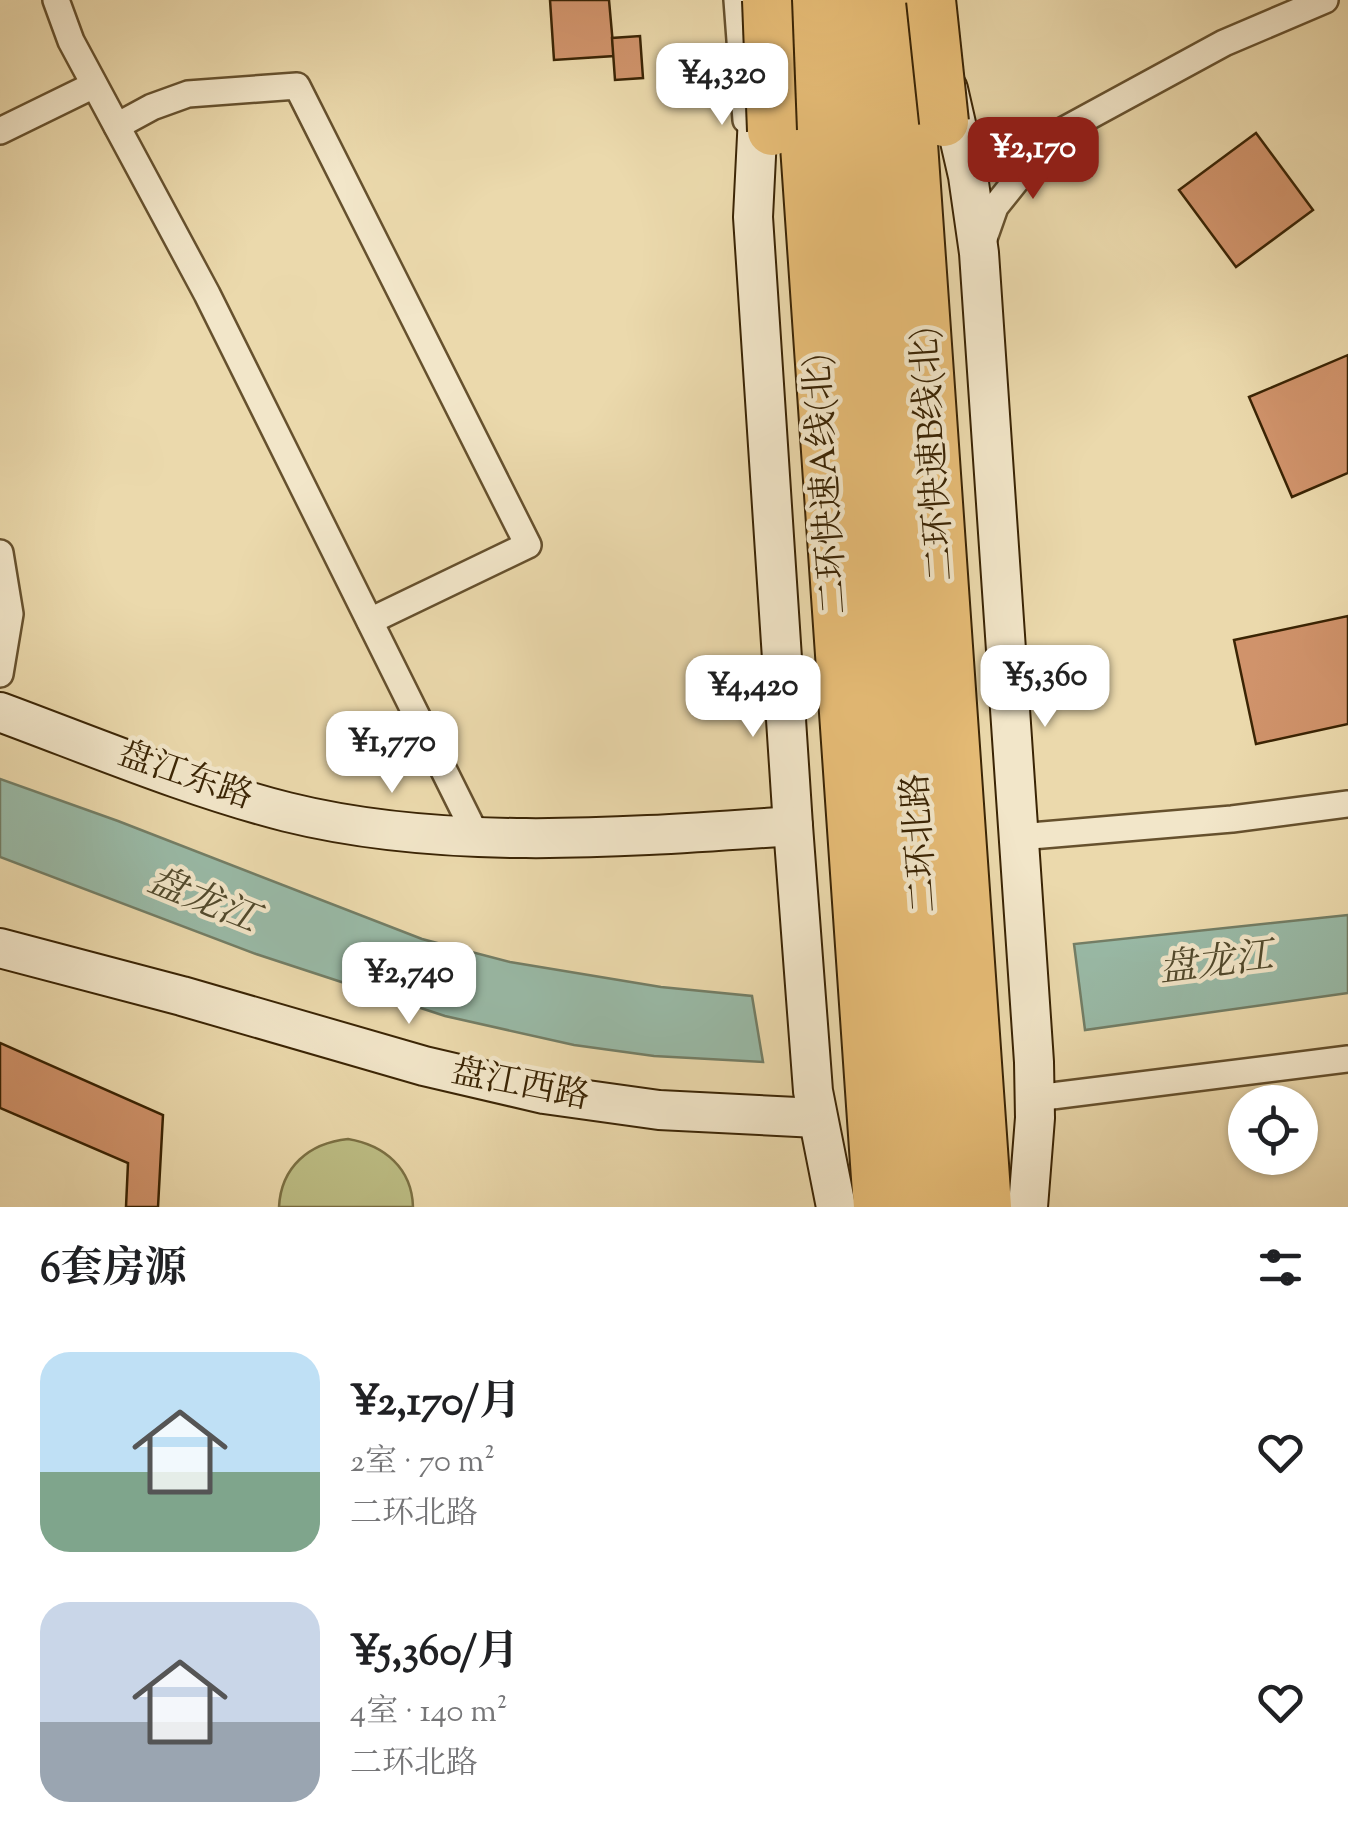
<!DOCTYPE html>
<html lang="zh">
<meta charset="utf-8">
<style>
:root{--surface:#fff;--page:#f2f2f2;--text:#202124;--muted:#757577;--accent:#8f2418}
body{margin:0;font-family:"Sorts Mill Goudy","Noto Serif SC",serif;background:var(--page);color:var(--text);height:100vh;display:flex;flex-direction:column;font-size:38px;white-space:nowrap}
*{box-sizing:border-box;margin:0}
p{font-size:32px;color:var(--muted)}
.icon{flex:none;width:55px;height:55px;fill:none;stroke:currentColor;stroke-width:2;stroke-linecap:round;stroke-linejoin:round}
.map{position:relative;height:1207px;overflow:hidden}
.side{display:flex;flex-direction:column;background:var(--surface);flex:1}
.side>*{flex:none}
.fabs{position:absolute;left:1228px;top:1085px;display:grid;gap:20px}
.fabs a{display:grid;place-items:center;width:90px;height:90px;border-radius:50%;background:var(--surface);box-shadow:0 2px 8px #0004;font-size:50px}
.price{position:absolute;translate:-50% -85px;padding:0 22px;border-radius:20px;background:#fff;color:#222;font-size:32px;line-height:65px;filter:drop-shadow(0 2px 5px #0008)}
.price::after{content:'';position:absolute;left:50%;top:60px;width:30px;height:22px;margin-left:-15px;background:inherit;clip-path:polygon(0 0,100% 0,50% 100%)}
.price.active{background:var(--accent);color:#fff}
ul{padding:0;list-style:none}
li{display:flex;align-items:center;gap:30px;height:250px;padding:0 40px}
li span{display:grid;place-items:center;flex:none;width:280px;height:200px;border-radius:30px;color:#555}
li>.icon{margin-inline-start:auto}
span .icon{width:120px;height:120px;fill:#fffc;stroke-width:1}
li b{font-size:42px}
h2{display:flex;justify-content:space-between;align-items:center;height:120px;padding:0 40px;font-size:42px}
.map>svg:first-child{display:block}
.green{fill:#bdbe85;stroke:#7c7144;stroke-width:2.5}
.water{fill:#99baa7;stroke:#737e66;stroke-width:2.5}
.building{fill:#d0936b;stroke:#3a2404;stroke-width:2.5}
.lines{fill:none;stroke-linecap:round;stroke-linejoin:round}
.street-casing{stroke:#66512e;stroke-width:30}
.secondary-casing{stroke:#3a2404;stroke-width:42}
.primary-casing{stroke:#3a2404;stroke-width:45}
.highway-casing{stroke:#3a2404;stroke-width:52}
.street{stroke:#f2e6c9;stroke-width:25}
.secondary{stroke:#f2e6c9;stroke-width:38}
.primary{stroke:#e6bc76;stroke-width:40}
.highway{stroke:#e6bc76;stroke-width:48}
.highway-bridge-casing{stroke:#3a2404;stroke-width:52;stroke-linecap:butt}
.highway-bridge{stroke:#e6bc76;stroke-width:48}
.labels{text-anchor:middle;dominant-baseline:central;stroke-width:9;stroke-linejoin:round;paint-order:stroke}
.street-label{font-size:35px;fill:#3a2404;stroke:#f2e6c9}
.water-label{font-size:38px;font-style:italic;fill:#524a2d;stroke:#f2e6c9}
</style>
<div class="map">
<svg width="1348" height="1207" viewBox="0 0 1348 1207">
<rect width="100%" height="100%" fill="#ebd9ac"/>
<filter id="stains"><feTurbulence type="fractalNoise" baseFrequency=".002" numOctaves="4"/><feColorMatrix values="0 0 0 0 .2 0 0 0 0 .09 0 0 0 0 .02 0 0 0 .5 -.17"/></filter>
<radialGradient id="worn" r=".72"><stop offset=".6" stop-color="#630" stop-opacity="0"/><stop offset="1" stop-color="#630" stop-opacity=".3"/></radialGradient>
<!-- green -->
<path class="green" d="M348 1139C384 1145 412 1168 413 1207H279C281 1167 309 1143 348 1139Z"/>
<!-- water -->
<g class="water">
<path d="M0 779 118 821 422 939 510 962 661 987 752 996 763 1062 654 1056 574 1045 445 1016 256 954 0 857Z"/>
<path d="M1348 915V993L1085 1030 1074 944Z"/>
</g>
<!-- building -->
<g class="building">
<path d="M550 0H609L614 56 554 60Z"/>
<path d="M640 36 643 78 615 80 612 38Z"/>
<path d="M1256 133 1313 210 1236 267 1179 190Z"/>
<path d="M1348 355V473L1292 497 1249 397Z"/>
<path d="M1348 616V724L1256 744 1234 640Z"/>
<path d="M0 1043 163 1115 158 1207H126L128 1163 0 1108Z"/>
</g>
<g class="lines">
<defs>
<g id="street">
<path d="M56 0 71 41 207 294 476 835"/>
<path d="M737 0 746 120"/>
<path d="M117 126 152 107 188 94 297 86 528 545 370 621"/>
<path d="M0 131 94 85"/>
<path d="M963 141 973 160 996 167 1224 43 1325 0"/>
<path d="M982 244 995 207 1039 152"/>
<path d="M0 553 10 614 0 674"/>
<path d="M1019 837 1232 819 1348 804"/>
<path d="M1036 1098 1348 1059"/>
</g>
<g id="secondary">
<path d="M948 89 968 176 979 253 1034 1062 1035 1118 1028 1207"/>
<path d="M759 96 753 217 793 826 813 1091 836 1207"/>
<path d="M0 712C92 746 192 788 287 812 448 852 629 837 793 826"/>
<path d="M0 948 182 996 424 1066 544 1094 659 1110 817 1118"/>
</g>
<g id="primary">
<path d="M834 0 917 1207"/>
<path d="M864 0 948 1207"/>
</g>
<g id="highway">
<path d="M795 0 878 1207"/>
<path d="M903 0 987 1207"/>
</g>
</defs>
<!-- street casing -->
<use href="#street" class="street-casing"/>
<!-- secondary casing -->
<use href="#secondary" class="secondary-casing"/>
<!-- primary casing -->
<use href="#primary" class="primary-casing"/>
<!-- highway casing -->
<use href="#highway" class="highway-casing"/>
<!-- street -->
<use href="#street" class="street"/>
<!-- secondary -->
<use href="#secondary" class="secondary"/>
<!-- primary -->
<use href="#primary" class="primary"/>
<!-- highway -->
<use href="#highway" class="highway"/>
<defs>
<g id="highway-bridge">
<path d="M767 0 772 131"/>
<path d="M931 0 944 122"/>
</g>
</defs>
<!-- highway-bridge casing -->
<use href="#highway-bridge" class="highway-bridge-casing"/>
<!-- highway-bridge -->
<use href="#highway-bridge" class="highway-bridge"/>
</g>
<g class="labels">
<!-- street labels -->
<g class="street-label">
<text transform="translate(935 454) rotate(-94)">二环快速B线(北)</text>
<text transform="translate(828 484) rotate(-94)">二环快速A线(北)</text>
<text transform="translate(185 777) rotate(19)">盘江东路</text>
<text transform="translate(922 843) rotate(-94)">二环北路</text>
<text transform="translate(520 1086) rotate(11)">盘江西路</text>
</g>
<!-- water labels -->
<g class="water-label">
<text transform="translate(202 902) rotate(22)">盘龙江</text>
<text transform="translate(1216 965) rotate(-7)">盘龙江</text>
</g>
</g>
<rect width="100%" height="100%" filter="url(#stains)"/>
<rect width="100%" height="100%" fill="url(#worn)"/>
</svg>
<div class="fabs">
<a><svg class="icon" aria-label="locate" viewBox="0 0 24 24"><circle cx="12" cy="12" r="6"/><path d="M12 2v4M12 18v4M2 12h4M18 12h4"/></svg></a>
</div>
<b class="price" style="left:722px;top:128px">¥4,320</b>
<b class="price active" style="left:1033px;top:202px">¥2,170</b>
<b class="price" style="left:1045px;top:730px">¥5,360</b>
<b class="price" style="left:753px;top:740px">¥4,420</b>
<b class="price" style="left:392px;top:796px">¥1,770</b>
<b class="price" style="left:409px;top:1027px">¥2,740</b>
</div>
<section class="side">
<h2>6套房源<svg class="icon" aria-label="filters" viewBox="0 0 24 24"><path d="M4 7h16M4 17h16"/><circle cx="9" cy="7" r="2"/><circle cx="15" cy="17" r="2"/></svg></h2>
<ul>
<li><span style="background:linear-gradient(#bfe0f5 60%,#7fa58c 0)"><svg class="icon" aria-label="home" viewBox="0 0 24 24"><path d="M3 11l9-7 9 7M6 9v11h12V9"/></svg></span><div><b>¥2,170/月</b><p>2室 · 70 m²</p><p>二环北路</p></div><svg class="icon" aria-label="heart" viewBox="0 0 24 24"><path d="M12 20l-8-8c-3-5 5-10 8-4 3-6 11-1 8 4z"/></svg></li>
<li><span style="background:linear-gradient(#c9d6e8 60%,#9aa5b1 0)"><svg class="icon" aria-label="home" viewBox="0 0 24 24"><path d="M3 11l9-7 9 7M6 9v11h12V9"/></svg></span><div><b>¥5,360/月</b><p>4室 · 140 m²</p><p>二环北路</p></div><svg class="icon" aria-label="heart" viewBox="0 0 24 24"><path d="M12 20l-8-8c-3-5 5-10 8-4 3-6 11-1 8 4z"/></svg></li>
</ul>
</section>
